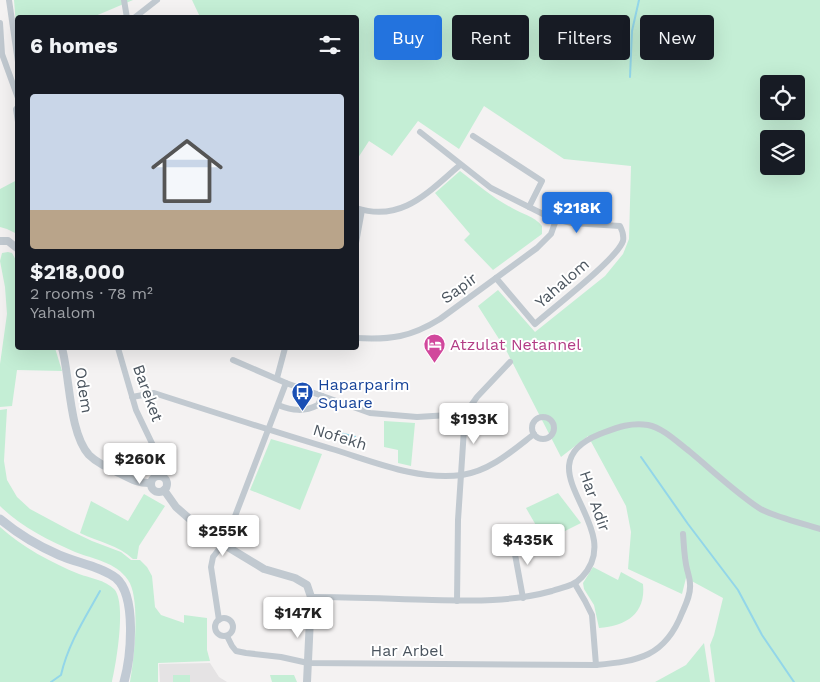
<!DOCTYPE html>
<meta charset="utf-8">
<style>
:root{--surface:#171b24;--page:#242831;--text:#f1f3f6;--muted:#9ea1a6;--line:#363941;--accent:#2373de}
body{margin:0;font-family:"Work Sans",sans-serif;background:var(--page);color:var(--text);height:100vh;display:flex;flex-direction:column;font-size:19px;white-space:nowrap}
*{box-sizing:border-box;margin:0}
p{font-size:16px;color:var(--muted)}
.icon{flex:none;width:28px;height:28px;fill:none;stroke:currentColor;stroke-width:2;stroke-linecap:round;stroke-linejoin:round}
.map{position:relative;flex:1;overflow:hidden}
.panel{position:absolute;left:15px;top:15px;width:344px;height:335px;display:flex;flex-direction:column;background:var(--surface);border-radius:5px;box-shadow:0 5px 20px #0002}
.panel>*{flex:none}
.guide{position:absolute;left:374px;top:15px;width:371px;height:45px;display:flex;gap:10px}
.buttons{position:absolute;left:760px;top:75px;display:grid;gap:10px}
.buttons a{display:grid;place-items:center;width:45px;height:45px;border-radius:5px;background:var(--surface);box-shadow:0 5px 20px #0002;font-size:25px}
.price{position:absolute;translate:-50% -42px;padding:0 11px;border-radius:5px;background:#fff;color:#222;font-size:16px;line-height:32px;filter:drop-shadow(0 1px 2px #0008)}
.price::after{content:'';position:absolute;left:50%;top:30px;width:15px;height:11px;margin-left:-8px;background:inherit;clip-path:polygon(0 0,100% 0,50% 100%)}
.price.on{background:var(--accent);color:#fff}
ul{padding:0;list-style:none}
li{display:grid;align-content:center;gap:10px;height:265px;padding:0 15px}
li+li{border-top:1px solid var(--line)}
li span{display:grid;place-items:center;height:155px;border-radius:5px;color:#555}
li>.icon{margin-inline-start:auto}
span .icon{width:90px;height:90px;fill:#fffc;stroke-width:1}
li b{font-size:21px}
h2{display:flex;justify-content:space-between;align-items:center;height:60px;padding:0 15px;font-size:21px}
.chip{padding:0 18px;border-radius:5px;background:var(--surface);box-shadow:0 5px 20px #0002;font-size:18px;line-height:45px}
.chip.on{background:var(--accent);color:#fff}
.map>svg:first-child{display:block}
.education{fill:#e5e3e4}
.green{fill:#c4eed5;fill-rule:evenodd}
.water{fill:#93d6e9}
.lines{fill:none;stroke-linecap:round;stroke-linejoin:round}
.stream{stroke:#93d6e9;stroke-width:2}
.minor{stroke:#c1c9d0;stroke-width:6}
.tertiary{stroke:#c1c9d0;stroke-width:8}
.secondary{stroke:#c1cad4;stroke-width:9}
.labels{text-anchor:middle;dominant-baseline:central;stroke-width:4;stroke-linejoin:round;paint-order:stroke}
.street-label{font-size:16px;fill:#4b555f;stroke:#fff}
.hotel-label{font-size:16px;fill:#b23c85;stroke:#fff;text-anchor:start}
.transit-label{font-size:16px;fill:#164399;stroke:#fff;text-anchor:start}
</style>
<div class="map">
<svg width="820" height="682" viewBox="0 0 820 682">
<rect width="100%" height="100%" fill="#f4f2f2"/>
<!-- education -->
<path class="education" d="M210 663 219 677 227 682H160L159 664Z"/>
<!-- green -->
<g class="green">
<path d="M14 0H133L93 17 18 18 17 38Z"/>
<path d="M192 0H820V682H715L710 645 714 635 723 598 686 578 682 594 628 569 631 532 626 506 588 436 561 457 506 350 478 306 498 290 535 332 605 276 623 254 629 239 631 166 564 159 484 106 459 149 418 121 392 156 369 141 356 161V18L200 17ZM769 84H796V111H769ZM769 139H796V166H769Z"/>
<path d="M460 171C477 184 493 198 512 208 522 214 534 216 542 226V234L493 270 464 240 470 234 435 193Z"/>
<path d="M17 180V234L7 229 0 227V189Z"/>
<path d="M8 252 12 253 17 262 18 348H55L62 371 17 370 12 406 0 407V364L7 314 5 287 0 261 2 253Z"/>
<path d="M7 409 4 461 7 480 17 497 30 509 71 531 92 541 121 552 131 560H140L147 567 152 576 155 607 161 615 184 623V615L207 618V650L210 661 158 663V682H130C134 660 141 598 128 580 116 562 93 559 75 552 48 540 21 527 0 506V410Z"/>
<path d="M384 421 415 423 411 466 398 463V450L384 447Z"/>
<path d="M271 439 322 454 300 510 250 490Z"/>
<path d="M558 493 581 523 545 541 526 508Z"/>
<path d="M144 494 165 506 139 546 137 559H133C118 545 99 542 80 533L91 501 128 521Z"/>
<path d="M0 527C22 547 52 563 79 574 90 578 105 580 114 589 127 602 116 665 112 682H0Z"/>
<path d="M593 567 618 580 621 572 643 584C646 614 626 626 599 628L594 605 584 589 583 583Z"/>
<path d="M704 643 710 682H655L686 665Z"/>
<rect x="173" y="675" width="17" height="7"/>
<path d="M270 675H294L297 682H272Z"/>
</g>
<!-- water -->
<path class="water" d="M340 432 356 436 354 445 338 441Z"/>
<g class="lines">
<!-- stream -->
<g class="stream">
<path d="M630 77 632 31 639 0"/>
<path d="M641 457 688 524 738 590 762 635 794 682"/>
<path d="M51 682 61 675C68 644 85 618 100 591"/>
</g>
<!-- minor -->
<g class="minor">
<path d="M9 0 18 62"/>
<path d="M124 0 127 18"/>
<path d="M134 18 157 0"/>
<path d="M0 23 2 54 18 98"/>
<path d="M18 107 16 109 18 122"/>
<path d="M420 132 491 188 551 218 572 223 620 226C622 230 624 236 623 241 617 259 553 308 535 324L496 278"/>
<path d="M473 136 542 181 529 207"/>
<path d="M356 208C402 223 428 192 460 165"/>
<path d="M356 243 362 210"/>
<path d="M356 338C391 340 411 337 440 319L537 248 551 234 556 220"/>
<path d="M118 348 136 410 159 458 160 476"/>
<path d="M233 360 286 383 370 413 417 417 465 414"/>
<path d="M277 378 285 348"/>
<path d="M132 397 154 393C213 412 272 431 332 449 372 461 418 481 462 475 490 471 512 451 534 434"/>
<path d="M278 405C293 411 304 412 318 405L322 396"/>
<circle cx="543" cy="428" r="11"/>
<path d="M512 538 523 598"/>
<path d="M575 584 585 601 592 615 596 665"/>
<path d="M311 597C352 597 392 599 432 600 473 601 512 602 552 591 564 587 574 586 582 577 630 526 518 467 600 434 616 428 630 422 648 425 663 428 677 442 689 451 712 470 735 492 759 508 771 516 805 524 820 529"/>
<path d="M457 601 458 520 465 414 477 397 510 362"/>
<circle cx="224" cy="627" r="9"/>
<path d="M219 620 211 567 213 557 223 544 232 524 286 383"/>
<path d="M227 636 232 646 236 651 246 653 281 657 308 663 596 665C638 661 665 657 682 613 686 604 691 594 690 584 690 579 688 573 687 569 684 557 684 545 683 534"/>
</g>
<!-- tertiary -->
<g class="tertiary">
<path d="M0 241H8L18 249"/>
<path d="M62 348C70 377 69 433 89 455 97 463 108 468 119 473 129 478 139 484 151 483"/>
<circle cx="159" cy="484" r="8"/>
<path d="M164 490 176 507 208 535 264 569 295 578 307 585 311 597 307 682"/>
</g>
<!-- secondary -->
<path class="secondary" d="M0 519C18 534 38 546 59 555 77 563 100 566 116 578 137 596 131 657 124 682"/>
</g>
<!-- icons -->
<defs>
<symbol id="hotel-pin" viewBox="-11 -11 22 30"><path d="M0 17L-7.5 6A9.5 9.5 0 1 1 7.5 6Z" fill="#d1479c" stroke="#fff"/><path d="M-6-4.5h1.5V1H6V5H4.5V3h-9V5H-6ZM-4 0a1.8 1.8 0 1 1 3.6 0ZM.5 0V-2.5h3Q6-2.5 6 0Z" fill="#fff"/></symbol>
<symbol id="bus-pin" viewBox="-11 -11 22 30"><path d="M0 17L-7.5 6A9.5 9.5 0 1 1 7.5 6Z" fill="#1a4fb4" stroke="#fff"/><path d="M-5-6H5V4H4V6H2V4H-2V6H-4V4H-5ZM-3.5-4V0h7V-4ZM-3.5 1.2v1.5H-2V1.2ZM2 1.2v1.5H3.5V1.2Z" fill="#fff"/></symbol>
</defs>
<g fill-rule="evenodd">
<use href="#hotel-pin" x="422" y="332" width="25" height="34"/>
<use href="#bus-pin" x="290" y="380" width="25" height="34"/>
</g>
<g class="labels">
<!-- street labels -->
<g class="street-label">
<text transform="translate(562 283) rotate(-41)">Yahalom</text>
<text transform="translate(459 288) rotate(-36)">Sapir</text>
<text transform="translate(84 390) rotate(81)">Odem</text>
<text transform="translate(148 393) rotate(70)">Bareket</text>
<text transform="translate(340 437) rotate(17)">Nofekh</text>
<text transform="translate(595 501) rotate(71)">Har Adir</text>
<text x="407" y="650">Har Arbel</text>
</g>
<!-- hotel labels -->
<g class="hotel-label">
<text x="450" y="344">Atzulat Netannel</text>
</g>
<!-- transit labels -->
<g class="transit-label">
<text x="318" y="384">Haparparim<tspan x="318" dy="18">Square</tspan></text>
</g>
</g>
</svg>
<div class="buttons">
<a><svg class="icon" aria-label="locate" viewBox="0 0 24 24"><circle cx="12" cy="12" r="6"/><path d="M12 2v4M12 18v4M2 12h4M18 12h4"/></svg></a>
<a><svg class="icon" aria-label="layers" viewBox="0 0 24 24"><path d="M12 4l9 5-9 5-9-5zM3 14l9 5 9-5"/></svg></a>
</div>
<b class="price on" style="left:577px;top:234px">$218K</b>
<b class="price" style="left:474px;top:445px">$193K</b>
<b class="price" style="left:140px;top:485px">$260K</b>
<b class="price" style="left:223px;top:557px">$255K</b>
<b class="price" style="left:528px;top:566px">$435K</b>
<b class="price" style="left:298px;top:639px">$147K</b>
<div class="guide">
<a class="chip on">Buy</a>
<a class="chip">Rent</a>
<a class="chip">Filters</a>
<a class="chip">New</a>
</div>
<section class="panel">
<h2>6 homes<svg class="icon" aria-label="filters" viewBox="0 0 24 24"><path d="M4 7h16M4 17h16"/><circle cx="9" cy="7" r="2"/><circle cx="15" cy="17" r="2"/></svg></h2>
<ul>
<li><span style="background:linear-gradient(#c9d6e8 75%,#b9a48a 0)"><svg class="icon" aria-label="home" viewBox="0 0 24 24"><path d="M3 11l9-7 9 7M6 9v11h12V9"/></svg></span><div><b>$218,000</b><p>2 rooms · 78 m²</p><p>Yahalom</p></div></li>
</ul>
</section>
</div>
